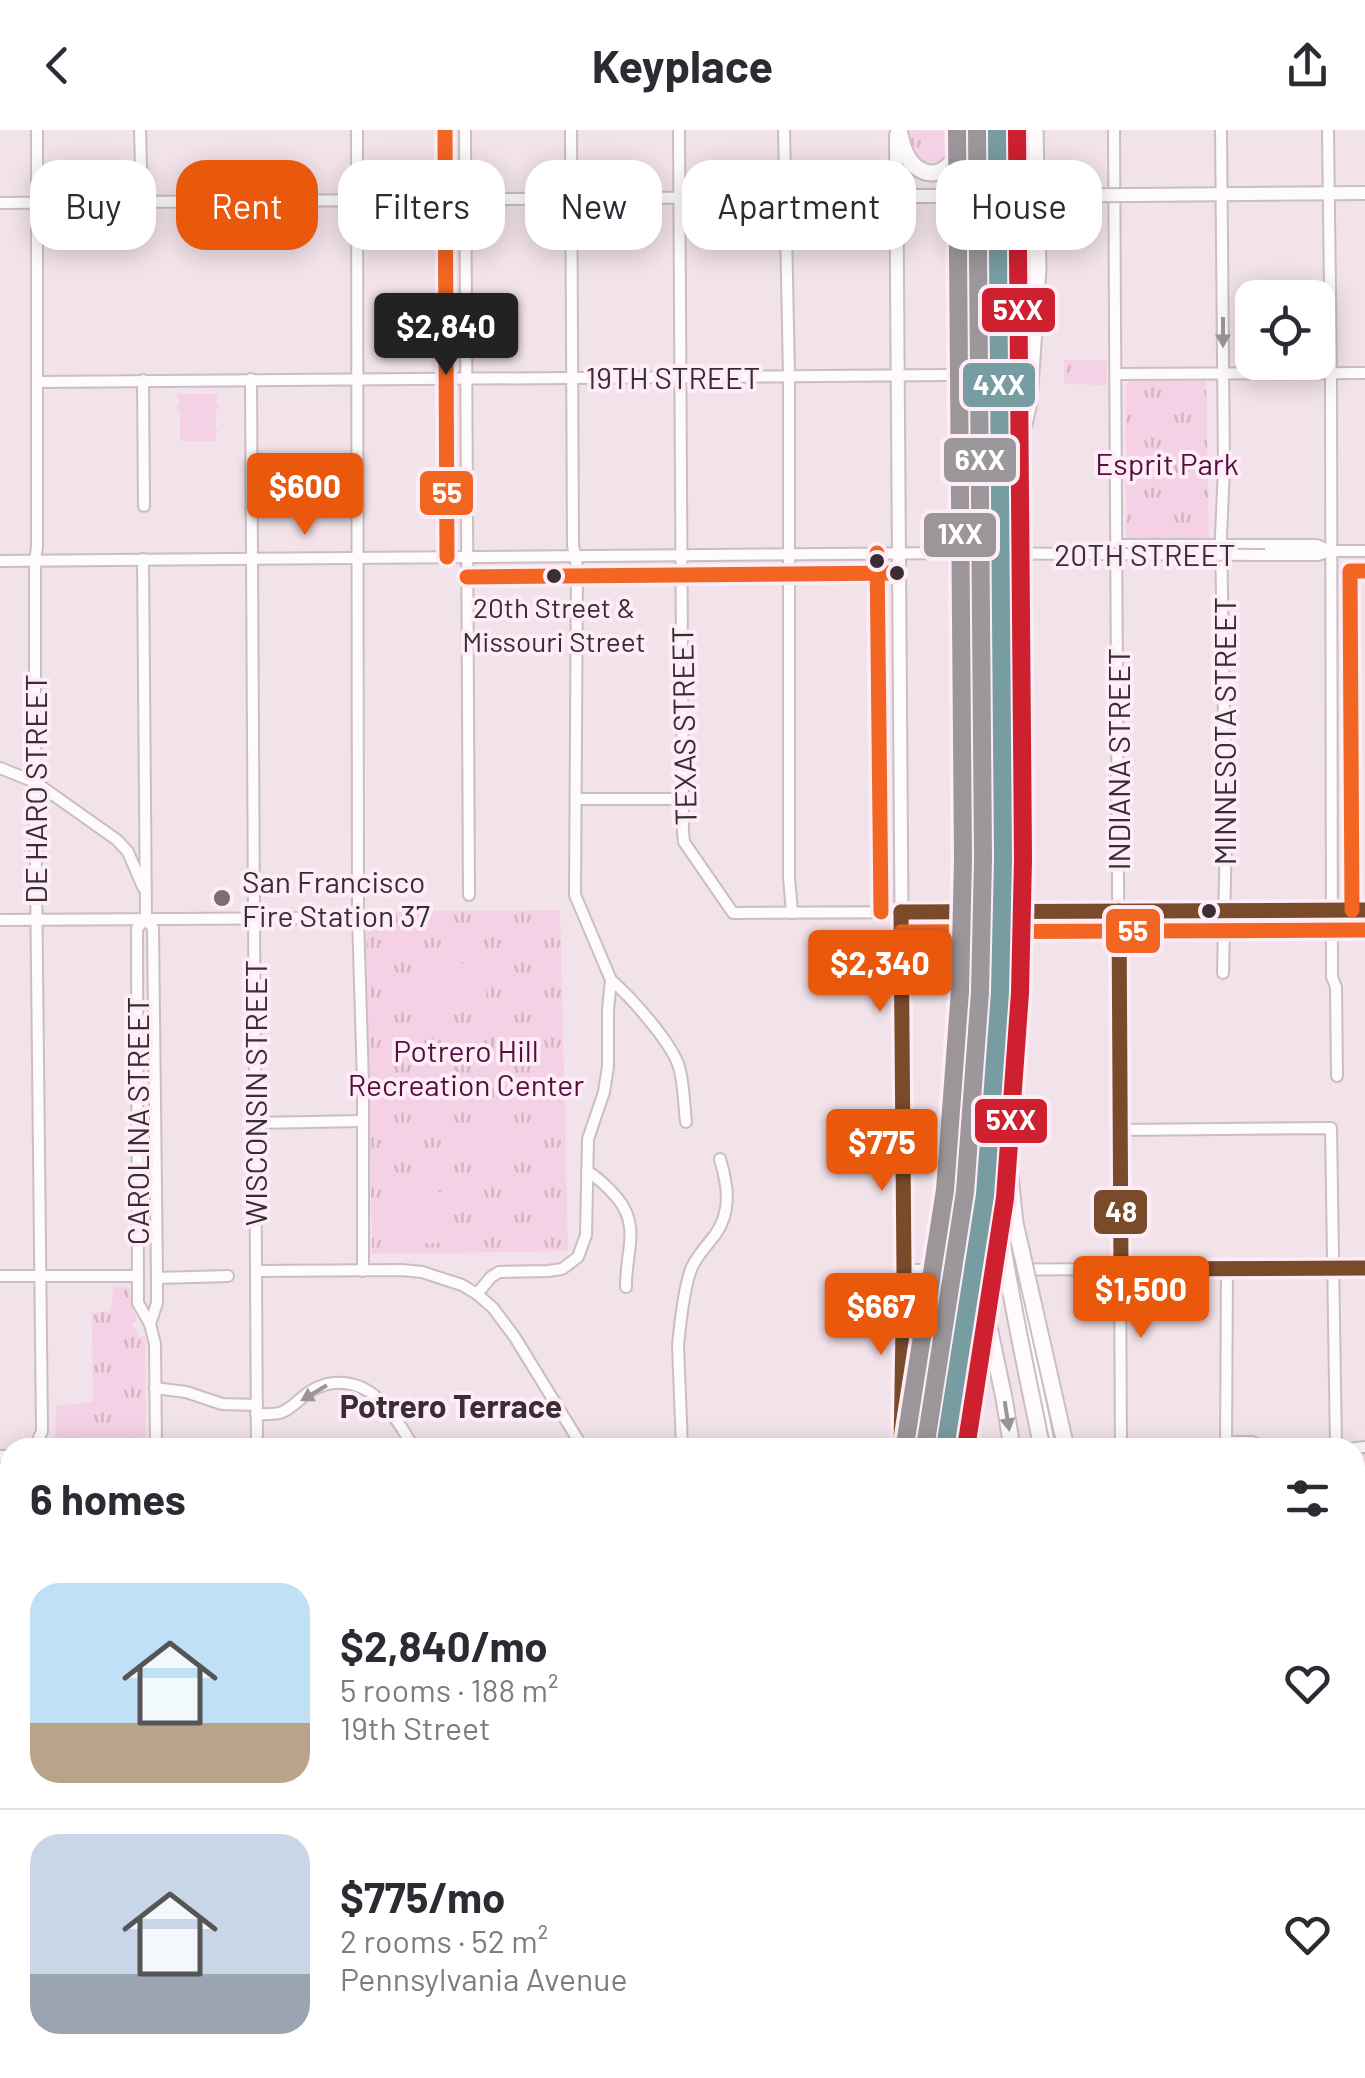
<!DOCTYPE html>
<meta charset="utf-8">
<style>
:root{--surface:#fff;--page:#f2f2f3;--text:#2b2b33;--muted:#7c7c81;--line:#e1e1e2;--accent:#ea580c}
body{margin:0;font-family:Barlow,sans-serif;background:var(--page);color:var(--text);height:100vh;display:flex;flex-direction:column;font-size:38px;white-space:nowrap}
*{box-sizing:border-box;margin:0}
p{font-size:32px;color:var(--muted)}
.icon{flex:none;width:55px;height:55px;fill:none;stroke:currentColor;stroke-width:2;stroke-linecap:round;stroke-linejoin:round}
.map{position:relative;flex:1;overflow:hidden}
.drawer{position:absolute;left:0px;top:1308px;width:1365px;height:642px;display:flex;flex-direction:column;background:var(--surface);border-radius:30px 30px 0 0;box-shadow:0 5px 25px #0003}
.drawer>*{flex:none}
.guide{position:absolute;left:30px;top:30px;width:1305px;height:90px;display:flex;gap:20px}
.fabs{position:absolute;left:1235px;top:150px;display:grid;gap:20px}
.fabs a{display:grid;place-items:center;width:100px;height:100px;border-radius:20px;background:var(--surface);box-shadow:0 5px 25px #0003;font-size:50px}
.price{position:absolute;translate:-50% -85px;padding:0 22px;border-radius:10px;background:var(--accent);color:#fff;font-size:32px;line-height:65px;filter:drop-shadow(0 2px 5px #0008)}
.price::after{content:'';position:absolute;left:50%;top:60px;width:30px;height:22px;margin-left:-15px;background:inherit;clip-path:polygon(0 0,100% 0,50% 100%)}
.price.current{background:#222;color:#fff}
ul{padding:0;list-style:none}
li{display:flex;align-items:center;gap:30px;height:250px;padding:0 30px}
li+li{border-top:2px solid var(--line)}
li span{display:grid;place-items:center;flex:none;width:280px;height:200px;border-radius:30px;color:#555}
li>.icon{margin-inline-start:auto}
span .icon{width:120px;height:120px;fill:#fffc;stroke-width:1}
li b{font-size:42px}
h2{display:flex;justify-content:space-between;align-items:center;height:120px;padding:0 30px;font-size:42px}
.chip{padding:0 35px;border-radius:30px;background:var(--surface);box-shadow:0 5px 25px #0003;font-size:35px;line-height:90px}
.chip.current{background:var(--accent);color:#fff}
header{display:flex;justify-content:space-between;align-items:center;height:130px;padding:0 30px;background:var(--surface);font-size:45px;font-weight:700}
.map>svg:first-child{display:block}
.grass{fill:url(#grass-tufts)}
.garden{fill:url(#garden-furrows)}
.pitch{fill:#f4d1e4}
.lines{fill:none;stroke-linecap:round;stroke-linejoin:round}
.minor-casing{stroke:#cabec4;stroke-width:14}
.major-casing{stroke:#cabec4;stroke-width:16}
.highway-casing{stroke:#cabec4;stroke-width:19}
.minor{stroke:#fdfbfc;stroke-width:10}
.major{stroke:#fdfbfc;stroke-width:12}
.highway{stroke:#fdfbfc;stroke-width:15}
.minor-bridge-casing{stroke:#cabec4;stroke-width:14;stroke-linecap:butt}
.major-bridge-casing{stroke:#cabec4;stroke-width:16;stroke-linecap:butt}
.highway-bridge-casing{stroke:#cabec4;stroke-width:19;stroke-linecap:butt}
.minor-bridge{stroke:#fdfbfc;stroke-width:10}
.major-bridge{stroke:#fdfbfc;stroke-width:12}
.highway-bridge{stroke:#fdfbfc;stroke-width:15}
.bus-1-casing{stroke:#feedf6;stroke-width:22}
.bus-2-casing{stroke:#feedf6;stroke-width:22}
.bus-1{stroke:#7a4b2a;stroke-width:15}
.bus-2{stroke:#f26522;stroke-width:15}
.rail-1-casing{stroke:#feedf6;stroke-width:25}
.rail-2-casing{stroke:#feedf6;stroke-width:25}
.rail-3-casing{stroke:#feedf6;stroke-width:25}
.rail-4-casing{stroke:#feedf6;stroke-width:25}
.rail-1{stroke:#9b979a;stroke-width:18}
.rail-2{stroke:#779ca1;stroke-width:18}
.rail-3{stroke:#9c969a;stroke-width:18}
.rail-4{stroke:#ce202f;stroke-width:18}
.oneway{fill:#9b9498}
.bus-dot{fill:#392e34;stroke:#feedf6;stroke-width:4}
.poi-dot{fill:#7a6d74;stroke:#feedf6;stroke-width:4}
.labels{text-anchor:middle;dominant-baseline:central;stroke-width:8;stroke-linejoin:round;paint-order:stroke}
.bus-label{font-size:28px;fill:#392e34;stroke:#feedf6}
.street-label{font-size:30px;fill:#392e34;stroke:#feedf6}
.park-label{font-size:30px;fill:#550e3e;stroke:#feedf6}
.poi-label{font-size:30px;fill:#392e34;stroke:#feedf6;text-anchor:start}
.neighbourhood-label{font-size:32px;font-weight:bold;fill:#392e34;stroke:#feedf6}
.line-badge{stroke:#feedf6;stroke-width:4}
.badge-label{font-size:28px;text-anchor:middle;font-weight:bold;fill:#fff}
</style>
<header><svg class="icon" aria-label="back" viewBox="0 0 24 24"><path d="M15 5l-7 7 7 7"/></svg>Keyplace<svg class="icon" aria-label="share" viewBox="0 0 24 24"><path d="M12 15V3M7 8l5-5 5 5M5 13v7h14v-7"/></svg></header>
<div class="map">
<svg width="1365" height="1948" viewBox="0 0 1365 1948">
<defs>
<pattern id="grass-tufts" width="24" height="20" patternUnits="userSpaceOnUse" patternTransform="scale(2.5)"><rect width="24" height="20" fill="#f4d1e4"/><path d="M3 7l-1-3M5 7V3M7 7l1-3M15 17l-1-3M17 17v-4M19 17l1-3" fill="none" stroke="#d2b4c4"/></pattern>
<pattern id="garden-furrows" width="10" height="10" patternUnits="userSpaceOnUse" patternTransform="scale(2.5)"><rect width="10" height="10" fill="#f4d1e4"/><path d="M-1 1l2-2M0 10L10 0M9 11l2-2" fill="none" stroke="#d2b4c4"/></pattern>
</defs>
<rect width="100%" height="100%" fill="#f2e2ea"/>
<!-- grass -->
<g class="grass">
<path d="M910 0 954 1 951 21 938 32 922 31 915 25 916 22 912 14Z"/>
<path d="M1064 230H1107V255L1064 254Z"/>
<path d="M1130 250H1206L1209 413 1126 411V255Z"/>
<path d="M560 780 568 1121 372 1124 366 782Z"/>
<path d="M1131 790 1212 791V810H1131Z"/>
<path d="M113 1157H129L132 1176 137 1190 132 1194 139 1207 145 1206 146 1317H44L55 1307 56 1276 93 1272 92 1183 111 1181Z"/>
</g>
<!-- garden -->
<path class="garden" d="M954 76H963L977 274 983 415H970L960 136Z"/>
<!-- pitch -->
<g class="pitch">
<path d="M178 264H217L216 274 219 275 216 282V299L218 300 216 303V311H180V282L176 277 179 274Z"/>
<path d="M486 833V875H424V834Z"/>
<path d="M499 993 503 997V1037C467 1037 461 1030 460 994Z"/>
<path d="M386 1049C440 1051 450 1058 449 1113L390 1114 385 1109Z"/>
</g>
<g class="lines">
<defs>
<g id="minor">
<path d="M140 0 142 71"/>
<path d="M357 0 358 786 363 954V1141"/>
<path d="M465 0 469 765"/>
<path d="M679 0 683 702 684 712 733 783 1365 780"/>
<path d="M784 0 789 246V747L792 783"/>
<path d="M1114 0 1121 1318"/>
<path d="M1221 0 1224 338 1221 405 1226 701 1223 843"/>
<path d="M1328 0 1331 243 1332 847 1336 857 1337 946"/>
<path d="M0 73 896 66"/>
<path d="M1116 244 1365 243"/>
<path d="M251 249 257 1318"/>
<path d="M143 250 144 376"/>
<path d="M38 252 948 245"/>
<path d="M1117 415H1317L1330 421"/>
<path d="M1265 425H1318L1330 421H1365"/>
<path d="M143 429 146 789 153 798 157 1148V1173L150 1194"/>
<path d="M0 431 956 423"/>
<path d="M0 638 35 652 117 710 128 722 143 757"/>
<path d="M576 669H683"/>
<path d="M146 789 137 798 138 1173 150 1194 155 1214 156 1318"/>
<path d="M0 790 319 788"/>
<path d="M1007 818 1013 828 1015 839 1013 878V980"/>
<path d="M611 850C630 866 672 913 679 937 684 954 684 974 686 992"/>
<path d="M255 993 363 991"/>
<path d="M1121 1000 1331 998 1336 1318"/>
<path d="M587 1041C600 1049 608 1057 618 1069 641 1097 625 1125 626 1157"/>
<path d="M1012 1107 1015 1145"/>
<path d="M904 1140 1365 1138"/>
<path d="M256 1141 402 1140 422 1142 462 1155 477 1164 493 1178 514 1206 583 1318"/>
<path d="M0 1146H138"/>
<path d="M157 1148 228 1146"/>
<path d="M1018 1162 1050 1318"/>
<path d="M477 1164 491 1147 499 1142 548 1141 562 1139 578 1127 586 1105 588 1009 604 962 608 936V880L611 850 575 765 577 436 573 415 571 0"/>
<path d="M155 1258 186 1262 222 1274 257 1275"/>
<path d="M256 1284C285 1285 284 1283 305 1265 312 1259 324 1254 333 1253 375 1249 395 1287 414 1318"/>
<path d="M1228 1312H1252L1262 1316 1347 1318"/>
<path d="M35 1318 42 1301 35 652V431L37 417V0"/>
<path d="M682 1318 678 1215C680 1195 684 1155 692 1137 697 1126 707 1115 715 1105 732 1081 728 1056 720 1029"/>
<path d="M1226 1318 1227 1139"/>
<path d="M1355 1318 1365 1317"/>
<path d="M0 1326H10"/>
<path d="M1355 1496H1365"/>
<path d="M0 1505 10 1504"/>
<path d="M1355 1675H1365"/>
<path d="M0 1699 10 1698"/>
<path d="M1339 1940V1948"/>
<path d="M1124 1948V1940"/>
</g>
<g id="major">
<path d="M896 5 904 1140 901 1318"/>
<path d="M1135 65 1365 63"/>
<path d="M896 66H955"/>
<path d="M1355 1854 1365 1853"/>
<path d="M0 1863H10"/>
<path d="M1355 1872H1365"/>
<path d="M385 1940 387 1948"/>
</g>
<g id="highway">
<path d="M899 0C902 13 905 28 916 37 939 54 959 31 961 9"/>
<path d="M985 0 993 412 988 606"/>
<path d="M1014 0 1015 154 1020 313V489L1015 606"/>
<path d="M966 54 980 245"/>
<path d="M1024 294 1029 273 1038 138 1035 0"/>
<path d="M967 1225 971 1318"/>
<path d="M867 1948 875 1940"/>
<path d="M934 1948 938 1940"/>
</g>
</defs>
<!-- minor casing -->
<use href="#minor" class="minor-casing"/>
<!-- major casing -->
<use href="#major" class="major-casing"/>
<!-- highway casing -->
<use href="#highway" class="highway-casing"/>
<!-- minor -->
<use href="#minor" class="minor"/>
<!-- major -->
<use href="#major" class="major"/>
<!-- highway -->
<use href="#highway" class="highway"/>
<defs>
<path id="minor-bridge" d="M956 423 1265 425"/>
<path id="major-bridge" d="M955 66 1135 65"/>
<g id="highway-bridge">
<path d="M963 0 970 66"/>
<path d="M988 606 964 905 962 1019 974 1126 1004 1268 1012 1318"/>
<path d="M1015 606C1011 682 1007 758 1001 834 997 875 989 915 989 956 989 1079 1018 1198 1042 1318"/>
<path d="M1002 888 1008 1028 1015 1093 1066 1318"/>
<path d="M960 1077V1143L967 1225"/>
</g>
</defs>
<!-- minor-bridge casing -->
<use href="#minor-bridge" class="minor-bridge-casing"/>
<!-- major-bridge casing -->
<use href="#major-bridge" class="major-bridge-casing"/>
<!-- highway-bridge casing -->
<use href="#highway-bridge" class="highway-bridge-casing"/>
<!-- minor-bridge -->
<use href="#minor-bridge" class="minor-bridge"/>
<!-- major-bridge -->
<use href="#major-bridge" class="major-bridge"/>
<!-- highway-bridge -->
<use href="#highway-bridge" class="highway-bridge"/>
<defs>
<g id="bus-1">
<path d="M1119 781 1121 1139 1365 1138"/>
<path d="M901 782 904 1140 901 1318"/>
<path d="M901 782 1365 780"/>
</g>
<g id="bus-2">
<path d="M445 0 447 427"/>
<path d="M877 423 881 782"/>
<path d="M467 447 897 443"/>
<path d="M1352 780 1350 441H1365"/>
<path d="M901 802 1365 800"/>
</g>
</defs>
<!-- bus-1 casing -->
<use href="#bus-1" class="bus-1-casing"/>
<!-- bus-2 casing -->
<use href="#bus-2" class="bus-2-casing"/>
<!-- bus-1 -->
<use href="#bus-1" class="bus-1"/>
<!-- bus-2 -->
<use href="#bus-2" class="bus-2"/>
<defs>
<path id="rail-1" d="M925 1318 965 1062 980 862 983 729 977 0"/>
<path id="rail-2" d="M945 1318 985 1065 1000 862 1003 729 997 0"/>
<path id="rail-3" d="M905 1315 945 1060 960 861 963 729 957 0"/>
<path id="rail-4" d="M966 1318 1005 1068 1020 863 1023 729 1017 0"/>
</defs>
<!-- rail-1 casing -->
<use href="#rail-1" class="rail-1-casing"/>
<!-- rail-2 casing -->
<use href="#rail-2" class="rail-2-casing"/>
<!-- rail-3 casing -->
<use href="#rail-3" class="rail-3-casing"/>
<!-- rail-4 casing -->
<use href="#rail-4" class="rail-4-casing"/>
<!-- rail-1 -->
<use href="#rail-1" class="rail-1"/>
<!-- rail-2 -->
<use href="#rail-2" class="rail-2"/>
<!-- rail-3 -->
<use href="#rail-3" class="rail-3"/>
<!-- rail-4 -->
<use href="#rail-4" class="rail-4"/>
</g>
<!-- one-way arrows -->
<defs><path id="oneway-solid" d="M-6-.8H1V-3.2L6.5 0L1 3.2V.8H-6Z" transform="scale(2.5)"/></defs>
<g class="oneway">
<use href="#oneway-solid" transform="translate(1223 202) rotate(90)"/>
<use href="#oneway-solid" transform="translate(314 1263) rotate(149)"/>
<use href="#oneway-solid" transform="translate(1007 1286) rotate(81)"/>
</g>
<!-- markers -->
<g class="bus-dot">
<circle cx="877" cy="431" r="9"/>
<circle cx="897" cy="443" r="9"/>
<circle cx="554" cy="446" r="9"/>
<circle cx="1209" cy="781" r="9"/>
</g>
<circle class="poi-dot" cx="222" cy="768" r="10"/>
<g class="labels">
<!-- bus labels -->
<g class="bus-label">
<text x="554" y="477">20th Street &amp;<tspan x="554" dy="34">Missouri Street</tspan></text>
</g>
<!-- street labels -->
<g class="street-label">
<text x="673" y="247">19TH STREET</text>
<text x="1145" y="424">20TH STREET</text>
<text transform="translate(683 596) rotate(-91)">TEXAS STREET</text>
<text transform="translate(1224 601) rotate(-90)">MINNESOTA STREET</text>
<text transform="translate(1118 629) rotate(-90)">INDIANA STREET</text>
<text transform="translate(35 659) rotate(-90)">DE HARO STREET</text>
<text transform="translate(255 963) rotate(-90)">WISCONSIN STREET</text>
<text transform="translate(137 991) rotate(-90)">CAROLINA STREET</text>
</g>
<!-- park labels -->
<g class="park-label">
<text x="1167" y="333">Esprit Park</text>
<text x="466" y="920">Potrero Hill<tspan x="466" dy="34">Recreation Center</tspan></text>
</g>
<!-- poi labels -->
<g class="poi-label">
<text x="242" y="751">San Francisco<tspan x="242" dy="34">Fire Station 37</tspan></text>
</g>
<!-- neighbourhood labels -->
<g class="neighbourhood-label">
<text x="451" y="1275">Potrero Terrace</text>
</g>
</g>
<g class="line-badge">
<rect x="980" y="156" width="77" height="48" rx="10" fill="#ce202f"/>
<rect x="961" y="231" width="76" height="48" rx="10" fill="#779ca1"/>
<rect x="942" y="306" width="76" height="48" rx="10" fill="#9b979a"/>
<rect x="418" y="339" width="57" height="48" rx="10" fill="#f26522"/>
<rect x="922" y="381" width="76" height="48" rx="10" fill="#9c969a"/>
<rect x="1104" y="777" width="58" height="48" rx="10" fill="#f26522"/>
<rect x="973" y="967" width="76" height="48" rx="10" fill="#ce202f"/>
<rect x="1092" y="1058" width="57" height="48" rx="10" fill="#7a4b2a"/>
</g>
<g class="badge-label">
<text x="1018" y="190">5XX</text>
<text x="999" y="265">4XX</text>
<text x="980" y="340">6XX</text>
<text x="447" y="373">55</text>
<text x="960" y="414">1XX</text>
<text x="1133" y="811">55</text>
<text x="1011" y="1000">5XX</text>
<text x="1121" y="1092">48</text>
</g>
</svg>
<div class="fabs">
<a><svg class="icon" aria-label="locate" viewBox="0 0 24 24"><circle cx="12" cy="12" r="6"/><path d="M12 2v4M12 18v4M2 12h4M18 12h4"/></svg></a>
</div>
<b class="price current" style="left:446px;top:248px">$2,840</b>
<b class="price" style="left:305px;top:408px">$600</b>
<b class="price" style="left:880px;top:885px">$2,340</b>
<b class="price" style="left:882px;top:1064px">$775</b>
<b class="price" style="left:1141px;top:1211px">$1,500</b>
<b class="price" style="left:881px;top:1228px">$667</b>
<div class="guide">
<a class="chip">Buy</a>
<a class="chip current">Rent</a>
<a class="chip">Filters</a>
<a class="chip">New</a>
<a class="chip">Apartment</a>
<a class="chip">House</a>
</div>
<section class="drawer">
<h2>6 homes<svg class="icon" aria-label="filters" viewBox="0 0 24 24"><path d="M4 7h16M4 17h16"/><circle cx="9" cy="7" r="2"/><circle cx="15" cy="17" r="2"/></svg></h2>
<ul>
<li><span style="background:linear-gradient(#bfe0f5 70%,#b9a48a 0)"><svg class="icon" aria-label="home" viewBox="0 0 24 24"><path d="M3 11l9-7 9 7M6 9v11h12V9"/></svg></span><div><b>$2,840/mo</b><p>5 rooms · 188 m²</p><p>19th Street</p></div><svg class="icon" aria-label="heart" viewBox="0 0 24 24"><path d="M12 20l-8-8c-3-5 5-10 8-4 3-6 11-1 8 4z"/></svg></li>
<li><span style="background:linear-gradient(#c9d6e8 70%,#9aa5b1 0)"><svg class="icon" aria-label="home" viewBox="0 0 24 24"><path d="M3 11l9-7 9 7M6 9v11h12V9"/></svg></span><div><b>$775/mo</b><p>2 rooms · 52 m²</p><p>Pennsylvania Avenue</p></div><svg class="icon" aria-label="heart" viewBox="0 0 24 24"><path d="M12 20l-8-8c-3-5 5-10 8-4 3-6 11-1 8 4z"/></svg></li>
</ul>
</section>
</div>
